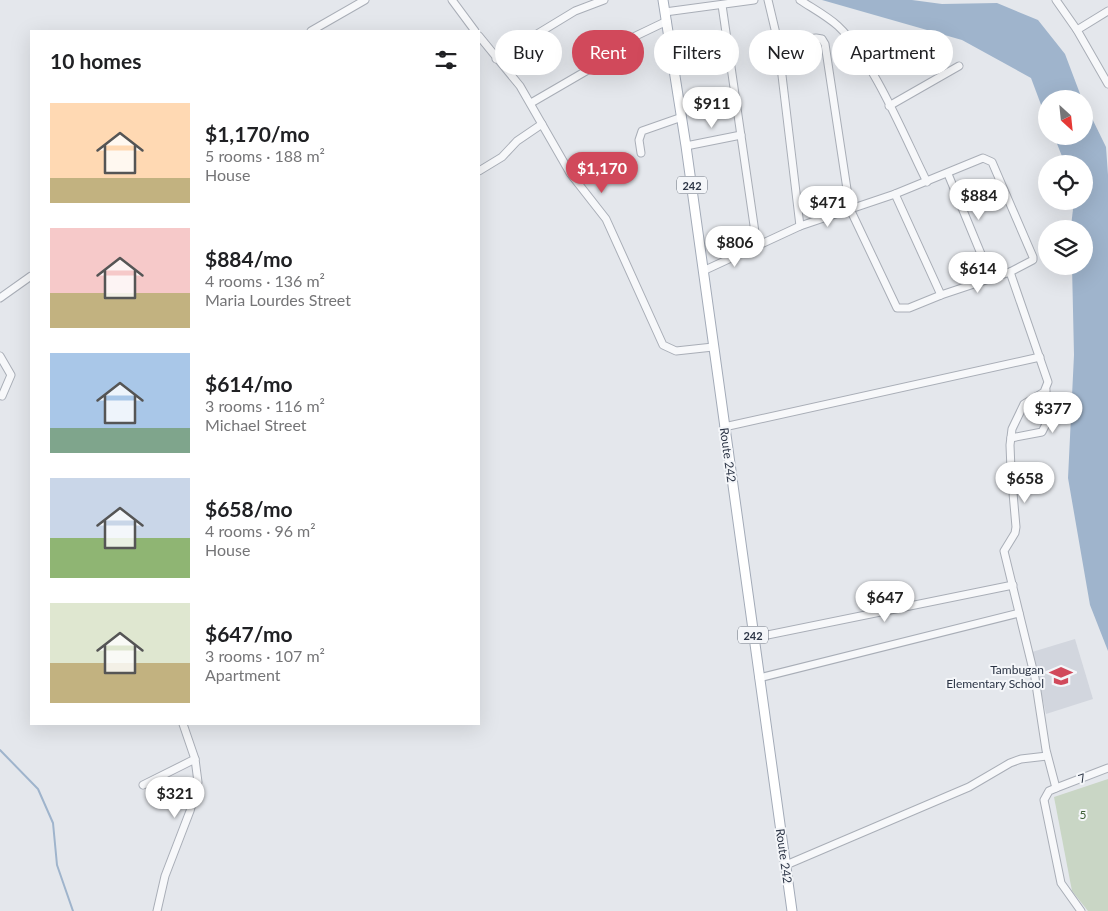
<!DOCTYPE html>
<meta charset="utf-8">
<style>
:root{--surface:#fff;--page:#f2f2f2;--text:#202124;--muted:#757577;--accent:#d1495b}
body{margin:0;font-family:Lato,sans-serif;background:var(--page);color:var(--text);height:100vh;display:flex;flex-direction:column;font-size:19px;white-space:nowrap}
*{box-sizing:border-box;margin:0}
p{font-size:16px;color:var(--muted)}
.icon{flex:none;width:28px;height:28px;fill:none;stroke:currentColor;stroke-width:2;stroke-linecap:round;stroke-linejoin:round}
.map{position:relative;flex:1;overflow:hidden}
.panel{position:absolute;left:30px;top:30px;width:450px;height:695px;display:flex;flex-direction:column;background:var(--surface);border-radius:0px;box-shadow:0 5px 20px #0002}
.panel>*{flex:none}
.hud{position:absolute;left:495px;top:30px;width:475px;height:45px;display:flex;gap:10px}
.needle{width:32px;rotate:153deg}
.controls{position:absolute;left:1038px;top:90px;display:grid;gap:10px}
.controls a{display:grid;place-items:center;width:55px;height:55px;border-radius:50%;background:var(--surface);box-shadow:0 5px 20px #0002;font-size:25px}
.price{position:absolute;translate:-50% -42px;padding:0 11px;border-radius:18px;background:#fff;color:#222;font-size:16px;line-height:32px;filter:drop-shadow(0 1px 2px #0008)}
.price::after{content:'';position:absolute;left:50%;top:30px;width:15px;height:11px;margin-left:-8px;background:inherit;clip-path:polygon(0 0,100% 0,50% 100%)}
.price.selected{background:var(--accent);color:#fff}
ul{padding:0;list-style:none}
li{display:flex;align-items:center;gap:15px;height:125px;padding:0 20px}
li span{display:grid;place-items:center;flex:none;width:140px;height:100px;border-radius:0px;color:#555}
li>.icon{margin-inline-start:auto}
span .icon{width:60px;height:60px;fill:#fffc;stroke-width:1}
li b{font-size:21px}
h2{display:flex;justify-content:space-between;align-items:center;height:60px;padding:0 20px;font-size:21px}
.chip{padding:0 18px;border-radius:22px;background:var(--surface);box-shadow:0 5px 20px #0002;font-size:18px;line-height:45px}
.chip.selected{background:var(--accent);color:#fff}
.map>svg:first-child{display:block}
.built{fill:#d2d6de}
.green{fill:#c9d6c5}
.water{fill:#9fb4cc}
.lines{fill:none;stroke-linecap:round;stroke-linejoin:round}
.stream{stroke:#9fb4cc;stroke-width:2}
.minor-casing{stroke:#a9aeb7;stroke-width:9}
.major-casing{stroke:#a3abb8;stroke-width:11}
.minor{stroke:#f7f8fa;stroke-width:7}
.major{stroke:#fff;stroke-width:9}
.labels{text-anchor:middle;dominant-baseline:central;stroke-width:4;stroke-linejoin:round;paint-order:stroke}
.shield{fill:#f4f6f9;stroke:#676e7b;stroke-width:1}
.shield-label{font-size:11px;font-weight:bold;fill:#2b3445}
.street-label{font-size:12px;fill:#2b3445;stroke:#f4f6f9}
.poi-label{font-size:12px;fill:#2b3445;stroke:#f4f6f9;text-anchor:end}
.park-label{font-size:12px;fill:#3f6138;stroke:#f4f6f9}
</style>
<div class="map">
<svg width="1108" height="911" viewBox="0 0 1108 911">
<rect width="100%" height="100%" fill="#e4e7ec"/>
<!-- built -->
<path class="built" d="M1075 639 1093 699 1046 714 1032 652Z"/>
<!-- green -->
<path class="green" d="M1108 779V911H1088L1072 891 1054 797Z"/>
<!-- water -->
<g class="water">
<path d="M822 0H912L942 4 997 3 1038 20 1065 54 1082 99H1046V118L1031 78 962 40Z"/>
<path d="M1084 102 1106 147 1108 175V651L1090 605 1068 478 1074 355 1072 266H1084V229H1071V226L1074 201H1084V164H1065L1054 136H1084Z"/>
</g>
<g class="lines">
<!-- stream -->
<path class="stream" d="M0 750 38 789 53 823 57 865 73 911"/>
<defs>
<g id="minor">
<path d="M452 0 475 31"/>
<path d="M768 0 778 42 800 226"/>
<path d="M800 0C812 8 827 16 838 26 873 59 905 138 927 182"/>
<path d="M1056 0 1077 30 1108 84"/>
<path d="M722 5 757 246"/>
<path d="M665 12 754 0"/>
<path d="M1077 30 1108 11"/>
<path d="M311 31 365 0"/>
<path d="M479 36 520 86 570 173 606 219 663 345 676 351 713 347"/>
<path d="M621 43 667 21"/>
<path d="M496 59 575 11 604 0"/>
<path d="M531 103 593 67"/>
<path d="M889 106 959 66"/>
<path d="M686 146 741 135"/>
<path d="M641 153 639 140 642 131 682 117"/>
<path d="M479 171 502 157 517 141 542 124"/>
<path d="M948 174 991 278"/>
<path d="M895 194 941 295"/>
<path d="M703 271 800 226 895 194 983 158 992 162 1033 257V260L1010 272 941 295 909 308H897L850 209 825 44 822 39 816 38 778 42"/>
<path d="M1010 272 1048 382 1044 392 1024 404 1012 429 1010 445 1011 470 1016 527 1015 533 1004 551 1035 678 1046 750 1056 788"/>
<path d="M0 298 31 276"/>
<path d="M0 356 11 375 2 396"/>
<path d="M724 427 1040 357"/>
<path d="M1011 438 1042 432 1046 424V390"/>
<path d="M753 638 1013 585"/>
<path d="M759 678 1019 613"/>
<path d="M143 785 195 759"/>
<path d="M786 865 969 787 1010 763 1021 759 1047 756"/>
<path d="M157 911 165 876 190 811 198 782 195 759 183 724"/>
<path d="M1081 911 1061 883 1044 800 1049 791 1056 788 1108 768"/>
</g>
<path id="major" d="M663 0 686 146 792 911"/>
</defs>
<!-- minor casing -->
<use href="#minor" class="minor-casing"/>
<!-- major casing -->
<use href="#major" class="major-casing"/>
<!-- minor -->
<use href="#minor" class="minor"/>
<!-- major -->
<use href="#major" class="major"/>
</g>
<!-- icons -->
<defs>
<symbol id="school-bare" viewBox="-9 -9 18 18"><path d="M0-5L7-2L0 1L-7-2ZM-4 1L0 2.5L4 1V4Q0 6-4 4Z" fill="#d1495b" stroke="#f4f6f9" stroke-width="2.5" paint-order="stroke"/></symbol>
</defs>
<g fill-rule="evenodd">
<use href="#school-bare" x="1045" y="660" width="32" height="32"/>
</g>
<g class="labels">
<!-- shield labels -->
<g class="shield">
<rect x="677" y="176.5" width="30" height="17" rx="4"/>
<rect x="738" y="626.5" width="30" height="17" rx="4"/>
</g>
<g class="shield-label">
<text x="692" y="185">242</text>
<text x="753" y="635">242</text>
</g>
<!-- street labels -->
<g class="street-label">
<text transform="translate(728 455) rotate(82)">Route 242</text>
<text transform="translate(1082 778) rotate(-20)">7</text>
<text transform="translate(784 856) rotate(82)">Route 242</text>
</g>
<!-- poi labels -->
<g class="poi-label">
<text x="1044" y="669">Tambugan<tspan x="1044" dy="14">Elementary School</tspan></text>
</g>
<!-- park labels -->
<g class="park-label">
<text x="1083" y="814">5</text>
</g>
</g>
</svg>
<div class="controls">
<a><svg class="needle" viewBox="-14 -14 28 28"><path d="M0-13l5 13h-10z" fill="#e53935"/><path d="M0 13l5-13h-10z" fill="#757577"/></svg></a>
<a><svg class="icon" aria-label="locate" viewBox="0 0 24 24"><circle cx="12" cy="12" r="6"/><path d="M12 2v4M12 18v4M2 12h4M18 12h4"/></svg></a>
<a><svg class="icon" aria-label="layers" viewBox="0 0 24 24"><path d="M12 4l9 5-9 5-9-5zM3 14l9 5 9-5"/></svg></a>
</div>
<b class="price" style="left:712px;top:129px">$911</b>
<b class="price selected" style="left:602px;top:194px">$1,170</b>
<b class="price" style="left:979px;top:221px">$884</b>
<b class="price" style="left:828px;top:228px">$471</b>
<b class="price" style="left:735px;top:268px">$806</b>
<b class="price" style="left:978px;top:294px">$614</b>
<b class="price" style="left:1053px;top:434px">$377</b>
<b class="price" style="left:1025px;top:504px">$658</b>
<b class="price" style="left:885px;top:623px">$647</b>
<b class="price" style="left:175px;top:819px">$321</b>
<div class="hud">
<a class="chip">Buy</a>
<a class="chip selected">Rent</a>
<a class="chip">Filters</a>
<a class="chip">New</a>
<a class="chip">Apartment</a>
</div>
<section class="panel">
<h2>10 homes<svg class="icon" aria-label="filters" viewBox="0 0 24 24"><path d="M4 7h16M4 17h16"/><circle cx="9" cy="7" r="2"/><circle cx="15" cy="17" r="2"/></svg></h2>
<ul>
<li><span style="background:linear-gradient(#ffd9b3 75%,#c2b280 0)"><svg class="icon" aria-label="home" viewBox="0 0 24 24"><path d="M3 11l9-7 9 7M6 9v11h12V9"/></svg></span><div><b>$1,170/mo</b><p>5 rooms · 188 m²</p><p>House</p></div></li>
<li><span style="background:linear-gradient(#f6c9c9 65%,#c2b280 0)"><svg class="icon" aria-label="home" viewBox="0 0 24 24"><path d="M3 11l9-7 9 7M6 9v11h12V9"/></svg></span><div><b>$884/mo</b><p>4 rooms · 136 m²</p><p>Maria Lourdes Street</p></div></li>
<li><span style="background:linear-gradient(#a9c7e8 75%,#7fa58c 0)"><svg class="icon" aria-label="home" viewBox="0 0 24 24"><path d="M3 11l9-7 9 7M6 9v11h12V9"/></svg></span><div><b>$614/mo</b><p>3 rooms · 116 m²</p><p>Michael Street</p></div></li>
<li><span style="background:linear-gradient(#c9d6e8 60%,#8fb573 0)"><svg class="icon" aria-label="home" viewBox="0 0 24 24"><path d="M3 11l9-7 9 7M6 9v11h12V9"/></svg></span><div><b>$658/mo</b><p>4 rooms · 96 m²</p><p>House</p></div></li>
<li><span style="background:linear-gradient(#dfe7d0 60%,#c2b280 0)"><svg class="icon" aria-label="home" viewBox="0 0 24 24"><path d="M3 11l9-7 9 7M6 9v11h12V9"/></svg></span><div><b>$647/mo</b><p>3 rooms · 107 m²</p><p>Apartment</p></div></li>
</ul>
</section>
</div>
